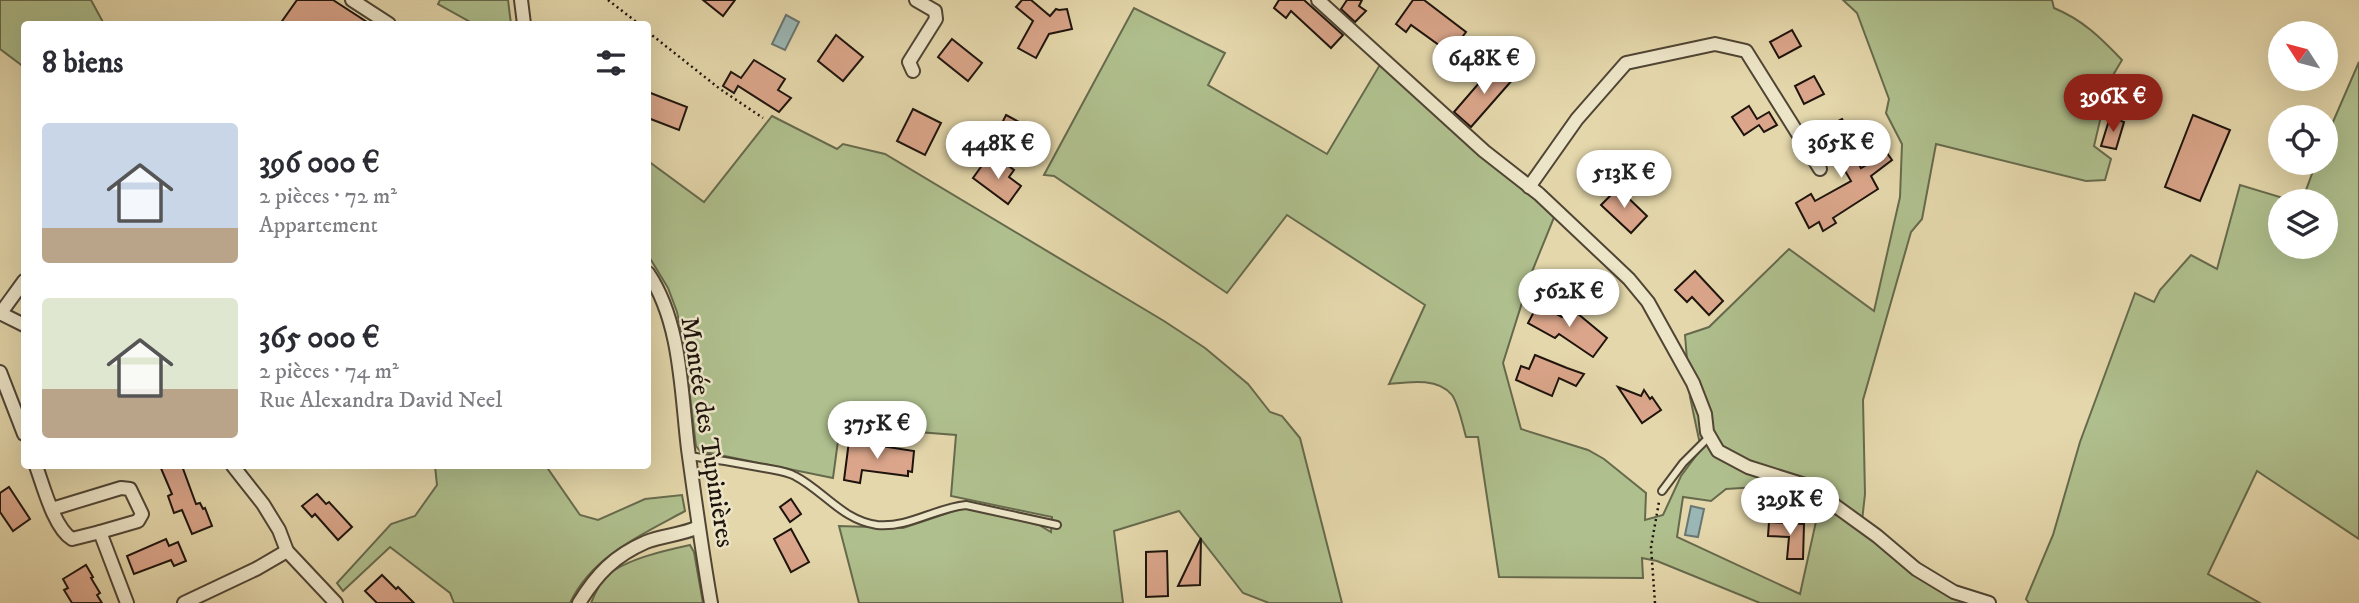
<!DOCTYPE html>
<html lang="fr">
<meta charset="utf-8">
<style>
:root{--surface:#fff;--page:#f7f7f7;--text:#2b2b33;--muted:#7c7c81;--accent:#8f2418}
body{margin:0;font-family:"IM FELL DW Pica",serif;background:var(--page);color:var(--text);height:100vh;display:flex;flex-direction:column;font-size:26px;white-space:nowrap}
*{box-sizing:border-box;margin:0}
p{font-size:23px;color:var(--muted)}
.icon{flex:none;width:38px;height:38px;fill:none;stroke:currentColor;stroke-width:2;stroke-linecap:round;stroke-linejoin:round}
.map{position:relative;flex:1;overflow:hidden}
.side{position:absolute;left:21px;top:21px;width:630px;height:448px;display:flex;flex-direction:column;background:var(--surface);border-radius:7px;box-shadow:0 7px 28px #0002}
.side>*{flex:none}
.needle{width:46px;rotate:306deg}
.buttons{position:absolute;left:2268px;top:21px;display:grid;gap:14px}
.buttons a{display:grid;place-items:center;width:70px;height:70px;border-radius:50%;background:var(--surface);box-shadow:0 7px 28px #0002;font-size:35px}
.price{position:absolute;translate:-50% -60px;padding:0 16px;border-radius:24px;background:#fff;color:#222;font-size:23px;line-height:46px;filter:drop-shadow(0 2px 4px #0008)}
.price::after{content:'';position:absolute;left:50%;top:42px;width:21px;height:16px;margin-left:-10px;background:inherit;clip-path:polygon(0 0,100% 0,50% 100%)}
.price.on{background:var(--accent);color:#fff}
ul{padding:0;list-style:none}
li{display:flex;align-items:center;gap:21px;height:175px;padding:0 21px}
li span{display:grid;place-items:center;flex:none;width:196px;height:140px;border-radius:7px;color:#555}
li>.icon{margin-inline-start:auto}
span .icon{width:84px;height:84px;fill:#fffc;stroke-width:1}
li b{font-size:30px}
h2{display:flex;justify-content:space-between;align-items:center;height:84px;padding:0 21px;font-size:30px}
.map>svg:first-child{display:block}
.green{fill:#afbf8d;stroke:#666a4d;stroke-width:2;fill-rule:evenodd}
.water{fill:#9bb7b5;stroke:#697672;stroke-width:2}
.building{fill:#daa58a;stroke:#1e140d;stroke-width:2}
.lines{fill:none;stroke-linecap:round;stroke-linejoin:round}
.service-casing{stroke:#504534;stroke-width:10}
.minor-casing{stroke:#504534;stroke-width:16}
.path{stroke:#1e140d;stroke-width:2.5;stroke-dasharray:2 3.5;stroke-linecap:butt}
.service{stroke:#ede5c8;stroke-width:6}
.minor{stroke:#ede5c8;stroke-width:12}
.labels{text-anchor:middle;dominant-baseline:central;stroke-width:5;stroke-linejoin:round;paint-order:stroke}
.street-label{font-size:26px;fill:#1e140d;stroke:#ede5c8}
</style>
<div class="map">
<svg width="2359" height="603" viewBox="0 0 2359 603">
<rect width="100%" height="100%" fill="#e4d7ab"/>
<filter id="stains"><feTurbulence type="fractalNoise" baseFrequency=".00286" numOctaves="4"/><feColorMatrix values="0 0 0 0 .2 0 0 0 0 .09 0 0 0 0 .02 0 0 0 .5 -.17"/></filter>
<radialGradient id="worn" r=".72"><stop offset=".6" stop-color="#630" stop-opacity="0"/><stop offset="1" stop-color="#630" stop-opacity=".3"/></radialGradient>
<!-- green -->
<g class="green">
<path d="M0 0H91L104 24H24V67L0 49Z"/>
<path d="M440 0H508L511 24H474L438 4Z"/>
<path d="M1843 0H2052L2054 8C2083 20 2101 38 2122 60L2109 82 2094 146 2111 159 2105 180 2086 181 1936 144 1922 219 1911 232 1863 400 1865 494 1861 530 1969 603H1760L1657 561 1642 558 1643 578 1499 577 1478 437H1466C1463 426 1458 403 1452 395 1438 377 1408 382 1389 384L1425 305 1287 215 1227 293 1054 176 1044 175 1134 8 1225 53 1208 85 1327 154 1381 63 1455 133 1555 215 1531 274 1503 363 1521 429 1588 450 1604 459 1646 493 1645 520 1663 515 1681 476 1701 449 1690 397 1685 335 1709 327 1789 249 1874 311 1900 197 1902 144 1886 113 1889 99 1857 13ZM1774 486 1817 517 1800 594 1677 537 1683 497 1711 501 1726 489Z"/>
<path d="M2359 62V539L2257 471 2208 574 2260 603H2029L2026 599 2053 535 2080 442 2135 293 2154 302 2160 290 2191 255 2217 269 2240 185 2293 201H2280V247H2326V201H2302L2316 163H2326V138Z"/>
<path d="M772 116 837 149 843 144 885 154 1164 321 1205 348 1229 368 1248 384 1270 412 1282 416 1300 438 1342 603H1269L1243 593 1179 511 1114 531 1123 603H859L839 526 903 528 960 509H976L1039 525 1051 532 1052 517 951 496 956 435 840 426 833 478 700 451 696 446 684 347 677 312 668 288 648 255V161L704 202Z"/>
<path d="M435 466H546L580 515 598 520 645 499 682 495 685 511C641 535 592 556 570 603H454L450 593 390 547 343 591 337 583 391 524 415 516 437 485Z"/>
<path d="M690 545 694 552 703 603H591C595 593 600 582 608 575 626 559 667 550 690 545Z"/>
</g>
<!-- water -->
<g class="water">
<path d="M786 15 799 22 785 50 772 44Z"/>
<path d="M1691 506 1704 509 1698 537 1685 535Z"/>
</g>
<!-- building -->
<g class="building">
<path d="M297 0H333L370 24H280Z"/>
<path d="M703 0H735L723 16Z"/>
<path d="M1022 0H1031L1050 16 1056 9 1059 10 1067 9 1072 29 1049 34 1036 58 1018 48 1033 21 1016 7Z"/>
<path d="M1279 0H1304L1343 35 1331 48 1291 11 1286 18 1274 8Z"/>
<path d="M1347 0H1362L1359 6 1366 11 1355 22 1341 9Z"/>
<path d="M1413 0H1424L1466 32 1450 53 1411 25 1406 32 1396 24Z"/>
<path d="M1792 30 1801 46 1779 58 1770 42Z"/>
<path d="M836 35 863 57 843 81 818 61Z"/>
<path d="M952 39 982 63 968 81 938 57Z"/>
<path d="M754 60 785 79 778 90 791 98 779 112 738 86 734 93 723 86 731 72 741 78Z"/>
<path d="M1501 65 1514 78 1471 127 1454 112 1479 83 1480 85 1493 70 1495 72Z"/>
<path d="M1814 76 1824 94 1804 104 1795 86Z"/>
<path d="M648 92 687 107 679 130 648 118Z"/>
<path d="M1749 106 1757 119 1769 112 1777 125 1764 132 1759 125 1744 135 1732 117Z"/>
<path d="M913 109 941 123 925 155 897 141Z"/>
<path d="M1006 115 1021 123 1013 139 998 131Z"/>
<path d="M2193 115 2230 130 2200 201 2165 187Z"/>
<path d="M2110 117 2124 122 2116 149 2101 146Z"/>
<path d="M1842 119 1851 136 1845 139 1861 168 1887 153 1892 160 1871 176 1878 189 1833 218 1836 223 1823 231 1819 222 1809 228 1796 203 1811 194 1815 201 1851 181 1837 157 1831 160 1820 140 1828 135 1824 128Z"/>
<path d="M986 160 998 169 1003 162 1014 170 1009 177 1021 186 1008 204 973 178Z"/>
<path d="M1618 188 1647 216 1631 233 1601 205Z"/>
<path d="M1695 271 1723 301 1709 315 1692 297 1687 302 1675 290Z"/>
<path d="M1538 304 1562 317 1571 308 1607 338 1593 357 1559 334 1555 338 1528 323Z"/>
<path d="M1535 355 1567 368 1584 374 1576 386 1559 378 1552 396 1516 380 1521 366 1529 369Z"/>
<path d="M1618 387 1641 396 1644 390 1650 399 1652 397 1661 410 1642 423Z"/>
<path d="M849 441 914 451 912 472 908 471V476L862 470 860 483 844 480Z"/>
<path d="M160 466H182L196 504 200 503 203 509 205 508 212 526 192 534 182 510 174 513 168 496 172 494Z"/>
<path d="M9 487 30 519 13 531 0 512V493Z"/>
<path d="M317 494 326 504 329 502 352 527 338 540 315 514 312 517 302 506Z"/>
<path d="M791 499 801 514 790 522 780 507Z"/>
<path d="M1769 522 1804 524 1803 559H1787L1789 537 1768 536Z"/>
<path d="M791 529 809 562 791 572 774 539Z"/>
<path d="M1201 538 1200 585 1178 586Z"/>
<path d="M166 539 169 546 178 542 186 561 174 566 171 560 134 574 127 556Z"/>
<path d="M1167 551 1168 596 1146 597V552Z"/>
<path d="M86 565 93 577 91 578 100 593 97 595 102 603H72L64 590 68 588 63 579Z"/>
<path d="M382 575 396 589 398 587 414 603H377L365 591Z"/>
</g>
<g class="lines">
<defs>
<g id="service">
<path d="M689 456C714 459 739 463 764 468 774 470 786 471 795 476 824 491 842 520 877 525 909 528 935 508 966 505L1057 525"/>
<path d="M1662 491 1683 463 1709 437"/>
</g>
<g id="minor">
<path d="M352 0 389 24"/>
<path d="M521 0 524 24"/>
<path d="M1318 0 1484 151 1539 194 1629 279 1648 302 1693 383 1705 414 1707 432 1718 451 1748 467 1808 486 1877 536 1916 569 1954 592 1989 603"/>
<path d="M913 71 909 62 936 19 935 11 916 0"/>
<path d="M1529 187 1577 119 1626 63 1715 44 1746 51 1820 169"/>
<path d="M648 273C681 322 681 391 688 449 695 500 702 552 711 603"/>
<path d="M0 313 24 325"/>
<path d="M0 314 24 281"/>
<path d="M0 372 24 434"/>
<path d="M36 466C43 485 54 528 72 539L100 532 127 603"/>
<path d="M233 466 263 504 279 530 287 551 336 603"/>
<path d="M52 509 121 488 130 489 142 514 138 521 100 532"/>
<path d="M184 603 256 569 287 551"/>
<path d="M579 603C597 574 614 556 646 542 663 535 682 535 698 527"/>
</g>
</defs>
<!-- service casing -->
<use href="#service" class="service-casing"/>
<!-- minor casing -->
<use href="#minor" class="minor-casing"/>
<!-- path -->
<g class="path">
<path d="M608 0 639 24"/>
<path d="M648 32 720 89 763 118"/>
<path d="M1655 603 1651 547 1659 502"/>
</g>
<!-- service -->
<use href="#service" class="service"/>
<!-- minor -->
<use href="#minor" class="minor"/>
</g>
<g class="labels">
<!-- street labels -->
<g class="street-label">
<text transform="translate(707 432) rotate(81)">Montée des Tupinières</text>
</g>
</g>
<rect width="100%" height="100%" filter="url(#stains)"/>
<rect width="100%" height="100%" fill="url(#worn)"/>
</svg>
<div class="buttons">
<a><svg class="needle" viewBox="-14 -14 28 28"><path d="M0-13l5 13h-10z" fill="#e53935"/><path d="M0 13l5-13h-10z" fill="#7c7c81"/></svg></a>
<a><svg class="icon" aria-label="locate" viewBox="0 0 24 24"><circle cx="12" cy="12" r="6"/><path d="M12 2v4M12 18v4M2 12h4M18 12h4"/></svg></a>
<a><svg class="icon" aria-label="layers" viewBox="0 0 24 24"><path d="M12 4l9 5-9 5-9-5zM3 14l9 5 9-5"/></svg></a>
</div>
<b class="price" style="left:1484px;top:96px">648K €</b>
<b class="price on" style="left:2113px;top:134px">396K €</b>
<b class="price" style="left:1841px;top:180px">365K €</b>
<b class="price" style="left:998px;top:181px">448K €</b>
<b class="price" style="left:1624px;top:210px">513K €</b>
<b class="price" style="left:1569px;top:329px">562K €</b>
<b class="price" style="left:877px;top:461px">375K €</b>
<b class="price" style="left:1790px;top:537px">329K €</b>
<section class="side">
<h2>8 biens<svg class="icon" aria-label="filters" viewBox="0 0 24 24"><path d="M4 7h16M4 17h16"/><circle cx="9" cy="7" r="2"/><circle cx="15" cy="17" r="2"/></svg></h2>
<ul>
<li><span style="background:linear-gradient(#c9d6e8 75%,#b9a48a 0)"><svg class="icon" aria-label="home" viewBox="0 0 24 24"><path d="M3 11l9-7 9 7M6 9v11h12V9"/></svg></span><div><b>396 000 €</b><p>2 pièces · 72 m²</p><p>Appartement</p></div></li>
<li><span style="background:linear-gradient(#dfe7d0 65%,#b9a48a 0)"><svg class="icon" aria-label="home" viewBox="0 0 24 24"><path d="M3 11l9-7 9 7M6 9v11h12V9"/></svg></span><div><b>365 000 €</b><p>2 pièces · 74 m²</p><p>Rue Alexandra David Neel</p></div></li>
</ul>
</section>
</div>
